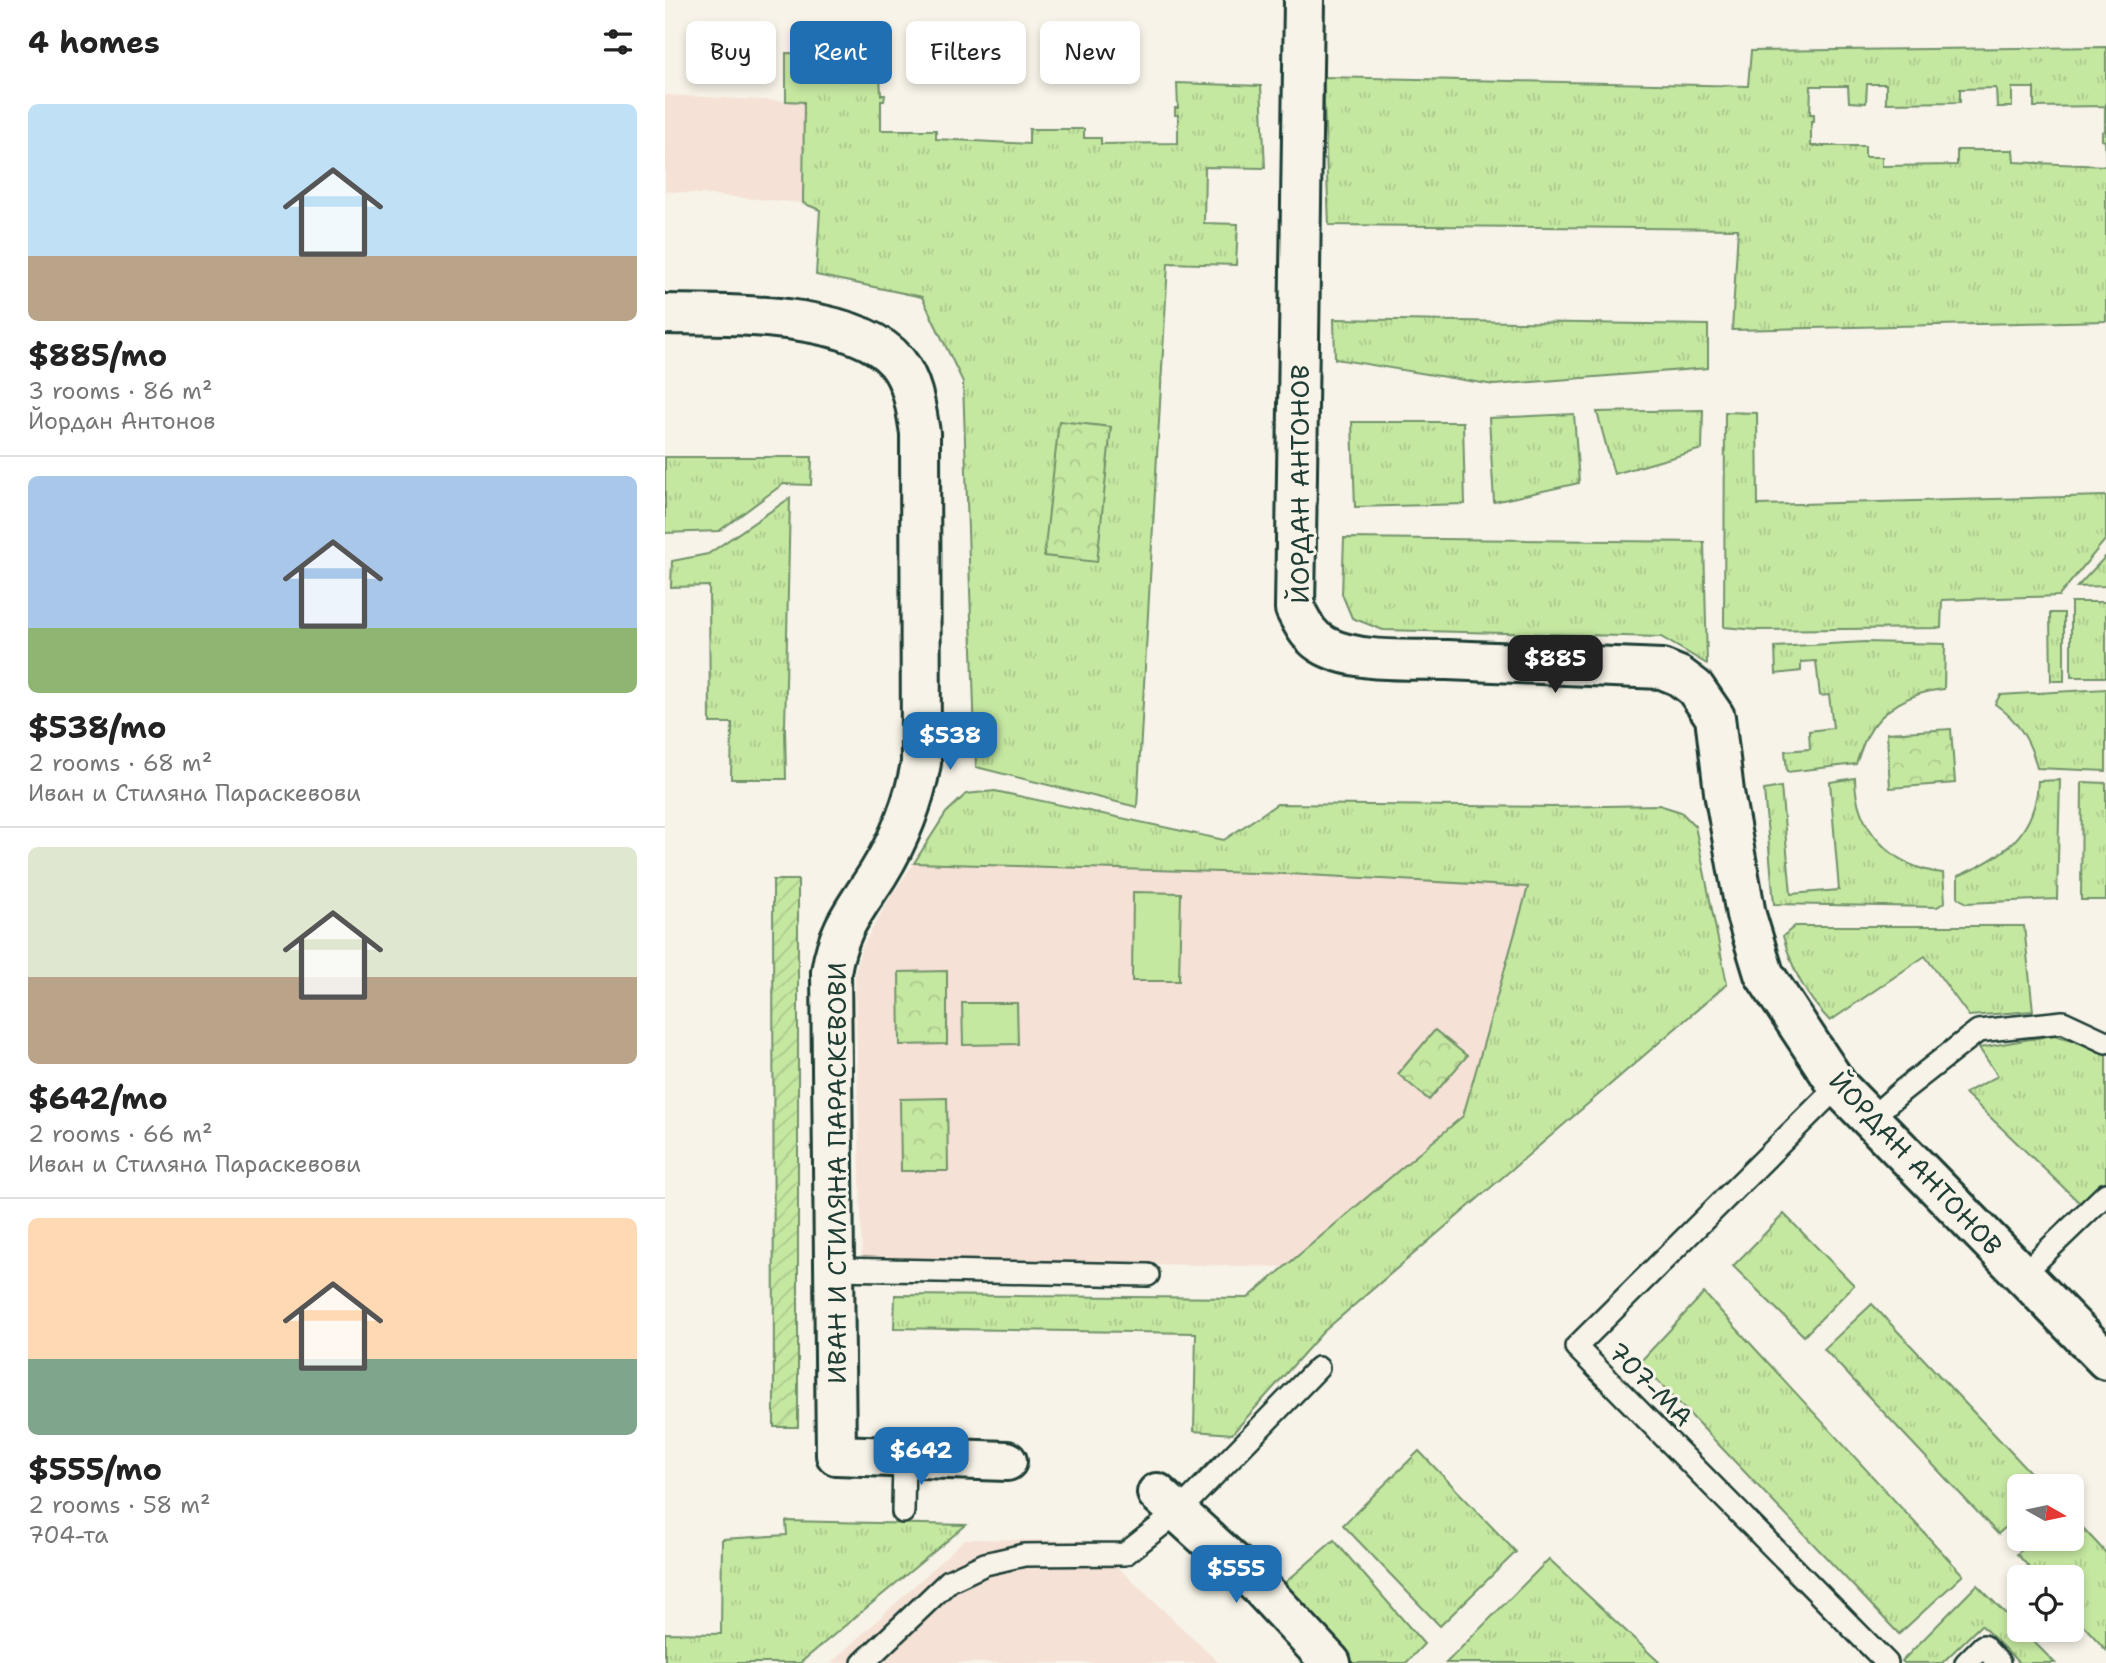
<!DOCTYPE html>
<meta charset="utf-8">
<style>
:root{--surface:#fff;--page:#f2f2f2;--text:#222;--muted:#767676;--line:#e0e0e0;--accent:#1f6fb2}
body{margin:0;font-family:"Shantell Sans",sans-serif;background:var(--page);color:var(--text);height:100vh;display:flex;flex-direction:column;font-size:26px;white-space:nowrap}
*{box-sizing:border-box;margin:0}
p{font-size:23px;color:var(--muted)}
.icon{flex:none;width:38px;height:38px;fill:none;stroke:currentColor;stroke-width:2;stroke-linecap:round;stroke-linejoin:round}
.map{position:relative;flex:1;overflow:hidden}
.panel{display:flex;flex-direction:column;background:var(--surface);width:665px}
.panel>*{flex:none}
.top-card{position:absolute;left:21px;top:21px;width:665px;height:63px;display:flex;gap:14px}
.needle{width:46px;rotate:99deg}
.tools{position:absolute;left:1342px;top:1474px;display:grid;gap:14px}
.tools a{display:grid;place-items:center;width:77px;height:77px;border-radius:10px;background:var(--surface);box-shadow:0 4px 10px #0003;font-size:35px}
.price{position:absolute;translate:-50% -60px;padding:0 16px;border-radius:14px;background:var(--accent);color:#fff;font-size:23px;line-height:46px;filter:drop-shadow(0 2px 4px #0008)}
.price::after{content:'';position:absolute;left:50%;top:42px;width:21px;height:16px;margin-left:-10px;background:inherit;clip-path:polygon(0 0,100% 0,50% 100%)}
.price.on{background:#222;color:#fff}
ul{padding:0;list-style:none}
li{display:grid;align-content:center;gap:14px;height:371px;padding:0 28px}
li+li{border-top:2px solid var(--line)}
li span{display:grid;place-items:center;height:217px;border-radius:10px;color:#555}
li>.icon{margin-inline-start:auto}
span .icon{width:126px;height:126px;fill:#fffc;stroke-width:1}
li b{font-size:30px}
h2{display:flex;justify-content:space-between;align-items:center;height:84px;padding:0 28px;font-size:30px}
.pill{padding:0 24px;border-radius:10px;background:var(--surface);box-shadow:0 4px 10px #0003;font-size:24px;line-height:63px}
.pill.on{background:var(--accent);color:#fff}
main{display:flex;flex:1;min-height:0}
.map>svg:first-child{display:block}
.built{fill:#f5e1d5}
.grass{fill:url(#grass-tufts);stroke:#72926a;stroke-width:2;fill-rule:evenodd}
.park{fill:url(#park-crowns);stroke:#72926a;stroke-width:2}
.garden{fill:url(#garden-furrows);stroke:#72926a;stroke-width:2}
.pitch{fill:#c5e8a1;stroke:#72926a;stroke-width:2}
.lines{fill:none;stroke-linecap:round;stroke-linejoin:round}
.lane-casing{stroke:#1f3d34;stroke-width:26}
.street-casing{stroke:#1f3d34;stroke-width:44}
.lane{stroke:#f7f3e8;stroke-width:21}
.street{stroke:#f7f3e8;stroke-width:38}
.labels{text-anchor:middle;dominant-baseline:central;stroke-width:6;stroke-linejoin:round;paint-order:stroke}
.street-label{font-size:26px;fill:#1f3d34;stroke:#f7f3e8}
</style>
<main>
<section class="panel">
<h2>4 homes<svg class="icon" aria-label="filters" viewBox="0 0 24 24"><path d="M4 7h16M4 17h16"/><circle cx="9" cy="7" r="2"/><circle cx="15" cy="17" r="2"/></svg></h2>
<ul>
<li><span style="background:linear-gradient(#bfe0f5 70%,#b9a48a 0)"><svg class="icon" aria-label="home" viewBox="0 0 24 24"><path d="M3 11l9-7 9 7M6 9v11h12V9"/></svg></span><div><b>$885/mo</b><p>3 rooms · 86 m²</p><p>Йордан Антонов</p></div></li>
<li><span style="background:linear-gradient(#a9c7e8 70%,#8fb573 0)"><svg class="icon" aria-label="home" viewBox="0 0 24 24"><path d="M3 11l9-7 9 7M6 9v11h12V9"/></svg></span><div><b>$538/mo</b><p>2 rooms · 68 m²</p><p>Иван и Стиляна Параскевови</p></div></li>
<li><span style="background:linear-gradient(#dfe7d0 60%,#b9a48a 0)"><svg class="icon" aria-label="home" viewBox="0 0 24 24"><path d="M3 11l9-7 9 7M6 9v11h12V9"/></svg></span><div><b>$642/mo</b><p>2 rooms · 66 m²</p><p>Иван и Стиляна Параскевови</p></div></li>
<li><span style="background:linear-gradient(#ffd9b3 65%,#7fa58c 0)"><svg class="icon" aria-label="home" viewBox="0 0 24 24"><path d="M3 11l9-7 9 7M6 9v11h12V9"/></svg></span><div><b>$555/mo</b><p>2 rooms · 58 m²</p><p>704-та</p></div></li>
</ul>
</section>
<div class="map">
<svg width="1441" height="1663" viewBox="0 0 1441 1663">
<defs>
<pattern id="grass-tufts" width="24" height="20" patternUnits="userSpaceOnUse" patternTransform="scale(1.75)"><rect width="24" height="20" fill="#c5e8a1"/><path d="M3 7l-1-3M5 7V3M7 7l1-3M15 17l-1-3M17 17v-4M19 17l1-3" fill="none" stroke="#a9c88b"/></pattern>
<pattern id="park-crowns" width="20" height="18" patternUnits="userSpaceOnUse" patternTransform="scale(1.75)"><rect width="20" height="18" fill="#c5e8a1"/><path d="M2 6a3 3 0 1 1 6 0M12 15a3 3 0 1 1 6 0" fill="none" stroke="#a9c88b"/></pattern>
<pattern id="garden-furrows" width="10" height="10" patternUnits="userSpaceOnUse" patternTransform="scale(1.75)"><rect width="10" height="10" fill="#c5e8a1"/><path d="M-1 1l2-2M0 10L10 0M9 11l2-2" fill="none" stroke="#a9c88b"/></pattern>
</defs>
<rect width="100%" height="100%" fill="#f7f3e8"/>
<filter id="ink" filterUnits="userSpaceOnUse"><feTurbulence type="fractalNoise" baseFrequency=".0143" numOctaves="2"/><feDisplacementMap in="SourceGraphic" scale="14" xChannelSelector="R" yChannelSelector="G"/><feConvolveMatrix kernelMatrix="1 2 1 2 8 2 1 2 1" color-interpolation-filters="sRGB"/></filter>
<g filter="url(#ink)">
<!-- built -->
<g class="built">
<path d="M0 95 139 102 138 203 0 191Z"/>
<path d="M249 863 624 874 863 886 798 1116 622 1267 197 1258 190 974 196 949 225 898Z"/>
<path d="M300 1539 425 1541 554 1663H166Z"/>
</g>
<!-- grass -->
<g class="grass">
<path d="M1441 47V321L1067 330 1073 229 664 225 658 77 1083 86 1086 51ZM1202 84H1221V103L1295 102V89L1331 88 1332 107H1347V88H1369V107L1440 106V131L1437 132V140L1440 141 1441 166 1349 162 1348 150H1292V165L1217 166V157H1200V146H1146V121H1149V114H1145L1146 86H1183L1184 102 1201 103Z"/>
<path d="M121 53 214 55 216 95H220L219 101H216V130H271V139L364 144V129H419V138H436V144L513 143V115H510V108H513L512 83 596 86 600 168 540 167 539 223 573 224 571 265 503 263 472 807 311 767 298 382 257 297 151 275 155 210 138 203 139 102 121 101Z"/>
<path d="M669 319 1043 325V368L829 385 670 359Z"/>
<path d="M1038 410 1037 449 949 474 932 412Z"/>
<path d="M1060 412 1092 413 1093 505 1441 496V539L1394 596 1277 600 1276 628 1092 630 1059 627Z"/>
<path d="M909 414 914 483 829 502 824 418Z"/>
<path d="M687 422H798L800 504 690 507Z"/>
<path d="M0 457H147L146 485 118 484 54 531 0 533Z"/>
<path d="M125 498 120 728 121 779H66L67 723H45L44 586 6 587 7 561 43 554Z"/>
<path d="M679 538 1039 542 1042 664 996 637 718 630 687 618 677 594Z"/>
<path d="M1441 556V586L1412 587Z"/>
<rect x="1406" y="602" width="35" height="75"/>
<path d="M1385 613H1399V681H1386Z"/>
<path d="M1200 642 1280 644 1279 689C1247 692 1216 708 1201 738 1197 746 1194 756 1191 764L1122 772 1120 751 1145 749 1144 731 1168 728 1164 695 1155 696 1151 661 1136 662V671L1111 674 1110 647Z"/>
<path d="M1441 689V771L1372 768C1366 742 1353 720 1330 704L1335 695Z"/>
<path d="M1190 778C1190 829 1228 868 1278 873L1280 902 1272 907 1109 904 1099 790 1116 787 1126 894 1174 890 1165 782Z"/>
<path d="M1395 780 1392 899 1302 903 1293 898V876C1338 857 1371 834 1373 781Z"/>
<path d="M1417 782 1441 783V900H1416Z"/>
<path d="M330 791 559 840 612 804 886 807 994 805 1016 812 1030 826 1062 984 658 1332 567 1434 529 1431 531 1333 229 1328 230 1295 583 1298 798 1116 863 887 624 874 249 863 281 813 301 794Z"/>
<path d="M1130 926H1359L1368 1011 1304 1016 1260 956 1165 1021C1139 994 1128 971 1118 936Z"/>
<path d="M1389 1035 1441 1049V1184L1420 1208 1300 1093 1333 1076 1314 1048Z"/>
<path d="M1119 1214 1189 1285 1139 1336 1068 1266Z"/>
<path d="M1039 1293 1298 1575 1234 1634 975 1362Z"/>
<path d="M1207 1304 1378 1486H1354V1515L1333 1534 1159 1349Z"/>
<path d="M754 1451 851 1552 775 1626 678 1525Z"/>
<path d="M1407 1516 1441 1553V1650L1407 1613V1577H1373L1352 1554 1369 1538H1407Z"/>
<path d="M121 1521 301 1525 135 1663H0V1633L56 1634 57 1539 122 1535Z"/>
<path d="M669 1540 759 1644 741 1663H682L614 1588Z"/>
<path d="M884 1559 995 1663H781Z"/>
<path d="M1312 1585 1390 1663H1354L1316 1625 1277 1663H1239L1237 1661Z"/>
</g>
<!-- park -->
<g class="park">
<path d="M394 421 446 427 432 562 379 556Z"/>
<path d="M1286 729 1290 783 1225 788 1222 733Z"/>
<path d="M282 971V1044L235 1045 234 972Z"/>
<path d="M770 1030 802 1056 764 1100 733 1074Z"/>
<path d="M282 1098 283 1171H236L235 1099Z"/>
</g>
<!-- garden -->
<path class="garden" d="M108 880H133V1427H109Z"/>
<!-- pitch -->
<g class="pitch">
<path d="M468 892 516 893 514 981H467Z"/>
<path d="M352 1003 353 1044 298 1045 297 1003Z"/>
</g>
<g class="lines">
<defs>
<g id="lane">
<path d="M1173 1086 911 1347 1222 1663"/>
<path d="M1204 1120 1238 1090 1313 1031 1398 1022 1441 1042"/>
<path d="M170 1269 483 1275"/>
<path d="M1357 1275 1441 1194"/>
<path d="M238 1512 239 1457"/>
<path d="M198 1663 284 1581 320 1564 359 1555 460 1554 514 1511 653 1368"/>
<path d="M1301 1663 1318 1646 1334 1663"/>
</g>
<g id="street">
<path d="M639 0 630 609C638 624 644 638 660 646 692 663 746 659 782 660 853 663 925 666 997 669L1014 676 1030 688 1050 717 1059 792 1081 915 1099 974 1173 1086 1441 1360"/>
<path d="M0 314C62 315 190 311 232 362 248 382 251 408 255 433L256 763C249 803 234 840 213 874 190 910 173 928 166 972L171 1455 342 1461"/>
<path d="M492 1493 595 1587 666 1663"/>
</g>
</defs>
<!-- lane casing -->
<use href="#lane" class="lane-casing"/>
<!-- street casing -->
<use href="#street" class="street-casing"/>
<!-- lane -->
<use href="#lane" class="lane"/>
<!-- street -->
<use href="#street" class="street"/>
</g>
</g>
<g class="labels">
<!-- street labels -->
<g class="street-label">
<text transform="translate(634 484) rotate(-90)">ЙОРДАН АНТОНОВ</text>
<text transform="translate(1251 1163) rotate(47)">ЙОРДАН АНТОНОВ</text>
<text transform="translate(171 1173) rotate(-90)">ИВАН И СТИЛЯНА ПАРАСКЕВОВИ</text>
<text transform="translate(986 1384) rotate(45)">707-МА</text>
</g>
</g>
</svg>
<div class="tools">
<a><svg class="needle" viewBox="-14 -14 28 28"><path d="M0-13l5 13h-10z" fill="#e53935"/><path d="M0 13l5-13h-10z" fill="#767676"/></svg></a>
<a><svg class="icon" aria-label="locate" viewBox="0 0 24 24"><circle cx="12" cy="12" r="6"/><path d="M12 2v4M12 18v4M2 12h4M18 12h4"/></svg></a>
</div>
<b class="price on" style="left:890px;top:695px">$885</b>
<b class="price" style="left:285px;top:772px">$538</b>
<b class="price" style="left:256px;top:1487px">$642</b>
<b class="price" style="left:571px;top:1605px">$555</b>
<div class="top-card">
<a class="pill">Buy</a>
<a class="pill on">Rent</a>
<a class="pill">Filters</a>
<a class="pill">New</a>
</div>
</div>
</main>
